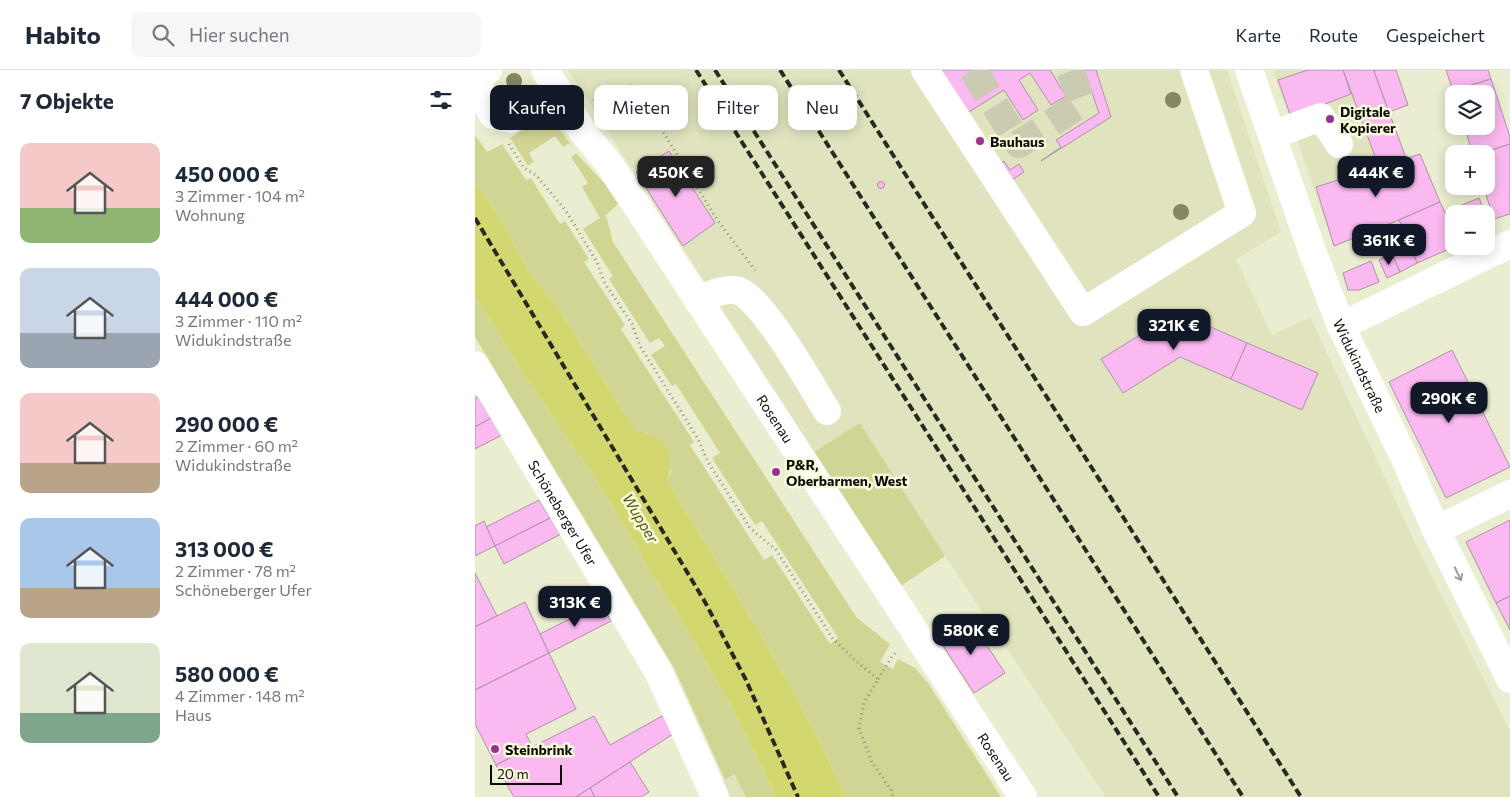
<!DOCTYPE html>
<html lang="de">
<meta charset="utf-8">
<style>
:root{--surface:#fff;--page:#f6f6f7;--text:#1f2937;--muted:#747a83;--line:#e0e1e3;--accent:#111827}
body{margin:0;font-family:Commissioner,sans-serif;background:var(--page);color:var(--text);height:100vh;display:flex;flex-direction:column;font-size:19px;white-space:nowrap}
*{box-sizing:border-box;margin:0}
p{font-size:16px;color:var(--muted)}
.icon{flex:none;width:28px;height:28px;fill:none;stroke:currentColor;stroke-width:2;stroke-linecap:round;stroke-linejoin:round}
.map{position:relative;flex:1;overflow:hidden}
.panel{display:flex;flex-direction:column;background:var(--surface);width:475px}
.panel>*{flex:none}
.top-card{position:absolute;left:15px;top:15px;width:475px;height:45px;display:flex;gap:10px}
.buttons{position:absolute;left:970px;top:15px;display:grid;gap:10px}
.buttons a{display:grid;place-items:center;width:50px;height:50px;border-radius:10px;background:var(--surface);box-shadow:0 2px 12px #0003;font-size:25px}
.scale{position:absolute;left:15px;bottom:12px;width:72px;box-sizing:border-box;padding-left:5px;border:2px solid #0c0d04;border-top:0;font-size:14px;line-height:18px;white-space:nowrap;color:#0c0d04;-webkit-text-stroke:4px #f8fadd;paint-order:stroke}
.price{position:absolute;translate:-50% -42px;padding:0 11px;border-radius:10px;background:var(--accent);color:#fff;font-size:16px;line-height:32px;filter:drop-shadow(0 1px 2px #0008)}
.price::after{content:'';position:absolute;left:50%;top:30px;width:15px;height:11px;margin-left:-8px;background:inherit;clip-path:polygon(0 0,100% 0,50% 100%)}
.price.on{background:#222;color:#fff}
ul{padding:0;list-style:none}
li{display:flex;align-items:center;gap:15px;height:125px;padding:0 20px}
li span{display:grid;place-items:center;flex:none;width:140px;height:100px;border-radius:10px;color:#555}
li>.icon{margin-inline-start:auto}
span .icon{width:60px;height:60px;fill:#fffc;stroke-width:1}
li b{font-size:21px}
h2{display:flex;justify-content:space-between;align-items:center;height:60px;padding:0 20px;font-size:21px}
.tag{padding:0 18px;border-radius:10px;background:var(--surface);box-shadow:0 2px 12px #0003;font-size:18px;line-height:45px}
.tag.on{background:var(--accent);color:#fff}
header{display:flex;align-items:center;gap:30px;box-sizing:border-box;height:70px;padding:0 25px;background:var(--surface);border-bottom:1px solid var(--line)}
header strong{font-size:24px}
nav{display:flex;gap:28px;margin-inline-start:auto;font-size:18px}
.search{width:350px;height:45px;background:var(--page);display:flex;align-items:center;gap:12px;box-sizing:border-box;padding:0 18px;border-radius:10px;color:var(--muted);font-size:19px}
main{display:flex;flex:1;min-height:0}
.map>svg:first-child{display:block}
.built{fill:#e0e3be}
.green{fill:#d1d594}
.water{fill:#d3d770}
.building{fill:#fab9f0;stroke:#aa93a6}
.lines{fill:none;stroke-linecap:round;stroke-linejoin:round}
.minor-tunnel{stroke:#cacbb1;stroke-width:28;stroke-dasharray:28 14;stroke-linecap:butt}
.path{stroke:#8d8e7a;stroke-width:3;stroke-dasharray:1 4;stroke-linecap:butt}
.minor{stroke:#fff;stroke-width:28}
.rail{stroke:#292a1f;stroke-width:4;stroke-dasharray:8 4;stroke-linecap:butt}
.tree{fill:#868761}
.oneway{stroke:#9e9e9b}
.poi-dot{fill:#9c3192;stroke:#f8fadd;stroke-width:2}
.labels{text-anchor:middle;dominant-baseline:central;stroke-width:5;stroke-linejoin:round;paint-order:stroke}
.poi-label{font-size:14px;font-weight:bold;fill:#0c0d04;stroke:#f8fadd;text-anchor:start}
.street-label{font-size:14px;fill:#0c0d04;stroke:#f8fadd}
.water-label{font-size:15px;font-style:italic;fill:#595b0c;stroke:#f8fadd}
</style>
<header>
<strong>Habito</strong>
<div class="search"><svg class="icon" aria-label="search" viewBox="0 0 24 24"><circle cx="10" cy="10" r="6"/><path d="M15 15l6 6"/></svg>Hier suchen</div>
<nav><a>Karte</a><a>Route</a><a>Gespeichert</a></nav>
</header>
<main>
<section class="panel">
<h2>7 Objekte<svg class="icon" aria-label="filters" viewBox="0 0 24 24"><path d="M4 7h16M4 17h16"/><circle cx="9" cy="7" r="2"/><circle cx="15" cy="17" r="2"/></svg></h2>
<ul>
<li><span style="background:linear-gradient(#f6c9c9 65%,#8fb573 0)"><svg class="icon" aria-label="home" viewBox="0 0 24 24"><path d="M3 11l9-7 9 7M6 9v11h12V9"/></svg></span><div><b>450 000 €</b><p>3 Zimmer · 104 m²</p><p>Wohnung</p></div></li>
<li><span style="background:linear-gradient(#c9d6e8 65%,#9aa5b1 0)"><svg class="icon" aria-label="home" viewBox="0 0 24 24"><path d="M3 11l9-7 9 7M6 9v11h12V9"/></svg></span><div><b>444 000 €</b><p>3 Zimmer · 110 m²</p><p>Widukindstraße</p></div></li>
<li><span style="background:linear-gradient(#f6c9c9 70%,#b9a48a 0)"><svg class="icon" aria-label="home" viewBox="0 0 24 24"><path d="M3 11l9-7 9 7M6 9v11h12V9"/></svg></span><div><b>290 000 €</b><p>2 Zimmer · 60 m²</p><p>Widukindstraße</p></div></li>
<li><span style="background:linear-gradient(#a9c7e8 70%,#b9a48a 0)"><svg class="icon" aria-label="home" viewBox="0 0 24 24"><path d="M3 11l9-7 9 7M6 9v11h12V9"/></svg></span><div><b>313 000 €</b><p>2 Zimmer · 78 m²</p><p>Schöneberger Ufer</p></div></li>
<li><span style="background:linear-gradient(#dfe7d0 70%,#7fa58c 0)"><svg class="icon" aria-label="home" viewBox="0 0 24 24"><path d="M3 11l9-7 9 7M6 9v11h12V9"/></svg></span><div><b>580 000 €</b><p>4 Zimmer · 148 m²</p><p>Haus</p></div></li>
</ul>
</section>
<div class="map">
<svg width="1035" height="727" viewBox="0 0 1035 727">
<rect width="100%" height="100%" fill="#ebedd0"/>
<!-- built -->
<g class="built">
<path d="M93 0H752L806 162 761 189 797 265 835 247 943 479 1035 661V727H631L470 486 385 353 339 382Z"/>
<path d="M798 0H900L948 142 859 176Z"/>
<path d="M259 704 271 727H251L245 713Z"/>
</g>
<!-- green -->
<g class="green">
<path d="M74 51 82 56 95 73 88 77 80 66 54 83 59 92 53 96 35 68 59 52Z"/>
<path d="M0 65 12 82 27 74 51 110 56 108 85 154 90 151 114 189 109 192 150 255 146 259 219 372 215 375 289 490 297 485 355 574 363 568 355 555 287 451 280 455 237 388 245 383 201 314 197 316 176 285 190 276 184 268 175 273 134 209 138 206 108 159 125 148 107 117 113 113 96 87 101 83 129 113 143 134 131 145 138 172 382 548 415 574 405 592 418 599 423 589 440 598 453 613 526 727H370C322 616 255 515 193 412L196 401 172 363 161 361 80 233 54 202 22 144 0 112Z"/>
<path d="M0 226 51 307 120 408 157 468 176 504 200 539 253 630 301 727H271L259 704 250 710 199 598 0 267Z"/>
<path d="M385 353 470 486 426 516 339 382Z"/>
</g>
<!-- water -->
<path class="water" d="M0 112 22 144 54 202 80 233 161 361C192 366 199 382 193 412 255 515 322 616 370 727H301L253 630 200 539 176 504 157 468 120 408 51 307 0 226Z"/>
<!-- building -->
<g class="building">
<path d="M459 0H575L591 26 576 35 555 3 544 10 563 40 548 50 529 20 489 45 522 96 529 91 535 100 544 94 549 102 531 114Z"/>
<path d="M609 0H621L636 47 566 91 586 77 581 70 624 43Z"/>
<path d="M833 0H868L876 24 816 47 803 10Z"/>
<path d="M868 0H902L899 1 931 88 904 97Z"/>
<path d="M902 0H921L933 35 914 42 899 1Z"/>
<path d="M971 0H1013L1016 9 978 21Z"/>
<path d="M1016 9 1035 67V74L1005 84H998L989 56H1011V24H979V27L977 21Z"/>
<path d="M1035 74V144L1019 149 1008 116H1011V84H1005Z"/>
<path d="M194 81 240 153 208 176 161 102Z"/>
<path d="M945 84 965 132 924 150 859 176 841 117Z"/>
<circle cx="406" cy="115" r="3.5"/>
<path d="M1004 128 1010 144H979L978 161 970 142Z"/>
<path d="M965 132 979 162V176H981L942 193 924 150Z"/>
<path d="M934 173 942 193 925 202 916 182Z"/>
<path d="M917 184 925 202 912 208 904 190Z"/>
<path d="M896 191 904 212 884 220H873L868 203Z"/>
<path d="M702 242 772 273 756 309 705 287 648 323 626 289Z"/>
<path d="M772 273 843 303 827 340 756 309Z"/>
<path d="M977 280 1035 397 971 428 914 312Z"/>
<path d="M3 326 16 348 0 357V328Z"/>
<path d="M16 348 27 365 0 379V357Z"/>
<path d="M64 430 75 448 20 476 11 457Z"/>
<path d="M75 448 86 464 29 494 20 476Z"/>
<path d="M1035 450V526L1021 533 991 472Z"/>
<path d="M9 451 20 476 0 486V456Z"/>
<path d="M0 503 22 546 0 557Z"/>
<path d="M1035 526V560L1021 533Z"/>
<path d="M50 532 74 583 0 620V557Z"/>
<path d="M126 533 136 551 74 583 65 564Z"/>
<path d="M494 548 530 603 499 623 463 568Z"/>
<path d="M74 583 101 639 51 664 57 676 21 695 0 654V620Z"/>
<path d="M189 645 198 664 101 727H39L21 695 119 646 135 675Z"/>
<path d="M155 692 174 722 166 727H120L115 718Z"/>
<path d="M115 718 120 727H101Z"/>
</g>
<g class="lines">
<!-- minor-tunnel -->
<path class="minor-tunnel" d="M498 0 544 74 607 33 595 0"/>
<!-- path -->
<g class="path">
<path d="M119 31 135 19 159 15 243 151 280 200"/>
<path d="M34 74 49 98 61 105 91 141 122 192 129 212 157 254 165 276 223 369 233 392 275 458 301 480 358 569 381 591 403 609 389 633 384 658 397 692 416 720 418 727"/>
<path d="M403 609 418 585 423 581"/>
</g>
<!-- minor -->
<g class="minor">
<path d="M13 0 8 3 3 19 18 45 36 49 83 21"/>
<path id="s1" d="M70 0 108 62 135 95 548 727"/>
<path d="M450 0 608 242 767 143 719 0"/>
<path id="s2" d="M774 0 839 186 866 256 929 387 961 460 1035 609"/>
<path d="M797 65 846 47 864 74"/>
<path d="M223 231C234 225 246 219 260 220 284 221 338 319 352 341"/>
<path d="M866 256 1035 174"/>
<path id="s3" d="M0 295 183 601 240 727"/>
<path d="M961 460 1035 424"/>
</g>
<!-- rail -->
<g class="rail">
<path d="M221 0 684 727"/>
<path d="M240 0 703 727"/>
<path d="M305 0 768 727"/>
<path d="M364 0 826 727"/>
<path d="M0 148 230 532 271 610 323 727"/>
</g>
</g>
<!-- trees -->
<g class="tree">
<circle cx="39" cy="11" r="8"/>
<circle cx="698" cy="30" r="8"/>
<circle cx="706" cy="142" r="8"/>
</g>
<!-- one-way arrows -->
<defs><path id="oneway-shaft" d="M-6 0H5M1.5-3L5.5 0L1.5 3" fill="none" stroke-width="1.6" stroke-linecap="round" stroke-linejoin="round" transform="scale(1.25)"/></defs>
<use class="oneway" href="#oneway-shaft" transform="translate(983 504) rotate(64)"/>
<!-- markers -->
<g class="poi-dot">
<circle cx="855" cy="49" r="5"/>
<circle cx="505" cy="71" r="5"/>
<circle cx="301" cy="402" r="5"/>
<circle cx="20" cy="679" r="5"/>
</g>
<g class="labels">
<!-- poi labels -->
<g class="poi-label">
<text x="865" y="41">Digitale<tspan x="865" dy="16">Kopierer</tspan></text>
<text x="515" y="71">Bauhaus</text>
<text x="311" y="394">P&amp;R,<tspan x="311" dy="16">Oberbarmen, West</tspan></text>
<text x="30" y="679">Steinbrink</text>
</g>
<!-- street labels -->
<g class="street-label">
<text stroke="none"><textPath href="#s2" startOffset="316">Widukindstraße</textPath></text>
<text stroke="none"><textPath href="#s1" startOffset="418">Rosenau</textPath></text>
<text stroke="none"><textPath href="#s3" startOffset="172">Schöneberger Ufer</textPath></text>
<text stroke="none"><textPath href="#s1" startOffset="822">Rosenau</textPath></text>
</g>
<!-- water labels -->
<g class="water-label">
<text transform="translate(166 448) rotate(59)">Wupper</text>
</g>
</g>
</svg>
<div class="buttons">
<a><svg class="icon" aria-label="layers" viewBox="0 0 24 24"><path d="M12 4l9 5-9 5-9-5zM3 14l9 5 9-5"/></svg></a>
<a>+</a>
<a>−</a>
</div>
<div class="scale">20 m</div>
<b class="price on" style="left:201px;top:128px">450K €</b>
<b class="price" style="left:901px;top:128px">444K €</b>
<b class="price" style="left:914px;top:196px">361K €</b>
<b class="price" style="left:699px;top:281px">321K €</b>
<b class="price" style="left:974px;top:354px">290K €</b>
<b class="price" style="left:100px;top:558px">313K €</b>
<b class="price" style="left:496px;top:586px">580K €</b>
<div class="top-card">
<a class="tag on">Kaufen</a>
<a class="tag">Mieten</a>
<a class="tag">Filter</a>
<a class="tag">Neu</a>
</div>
</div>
</main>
